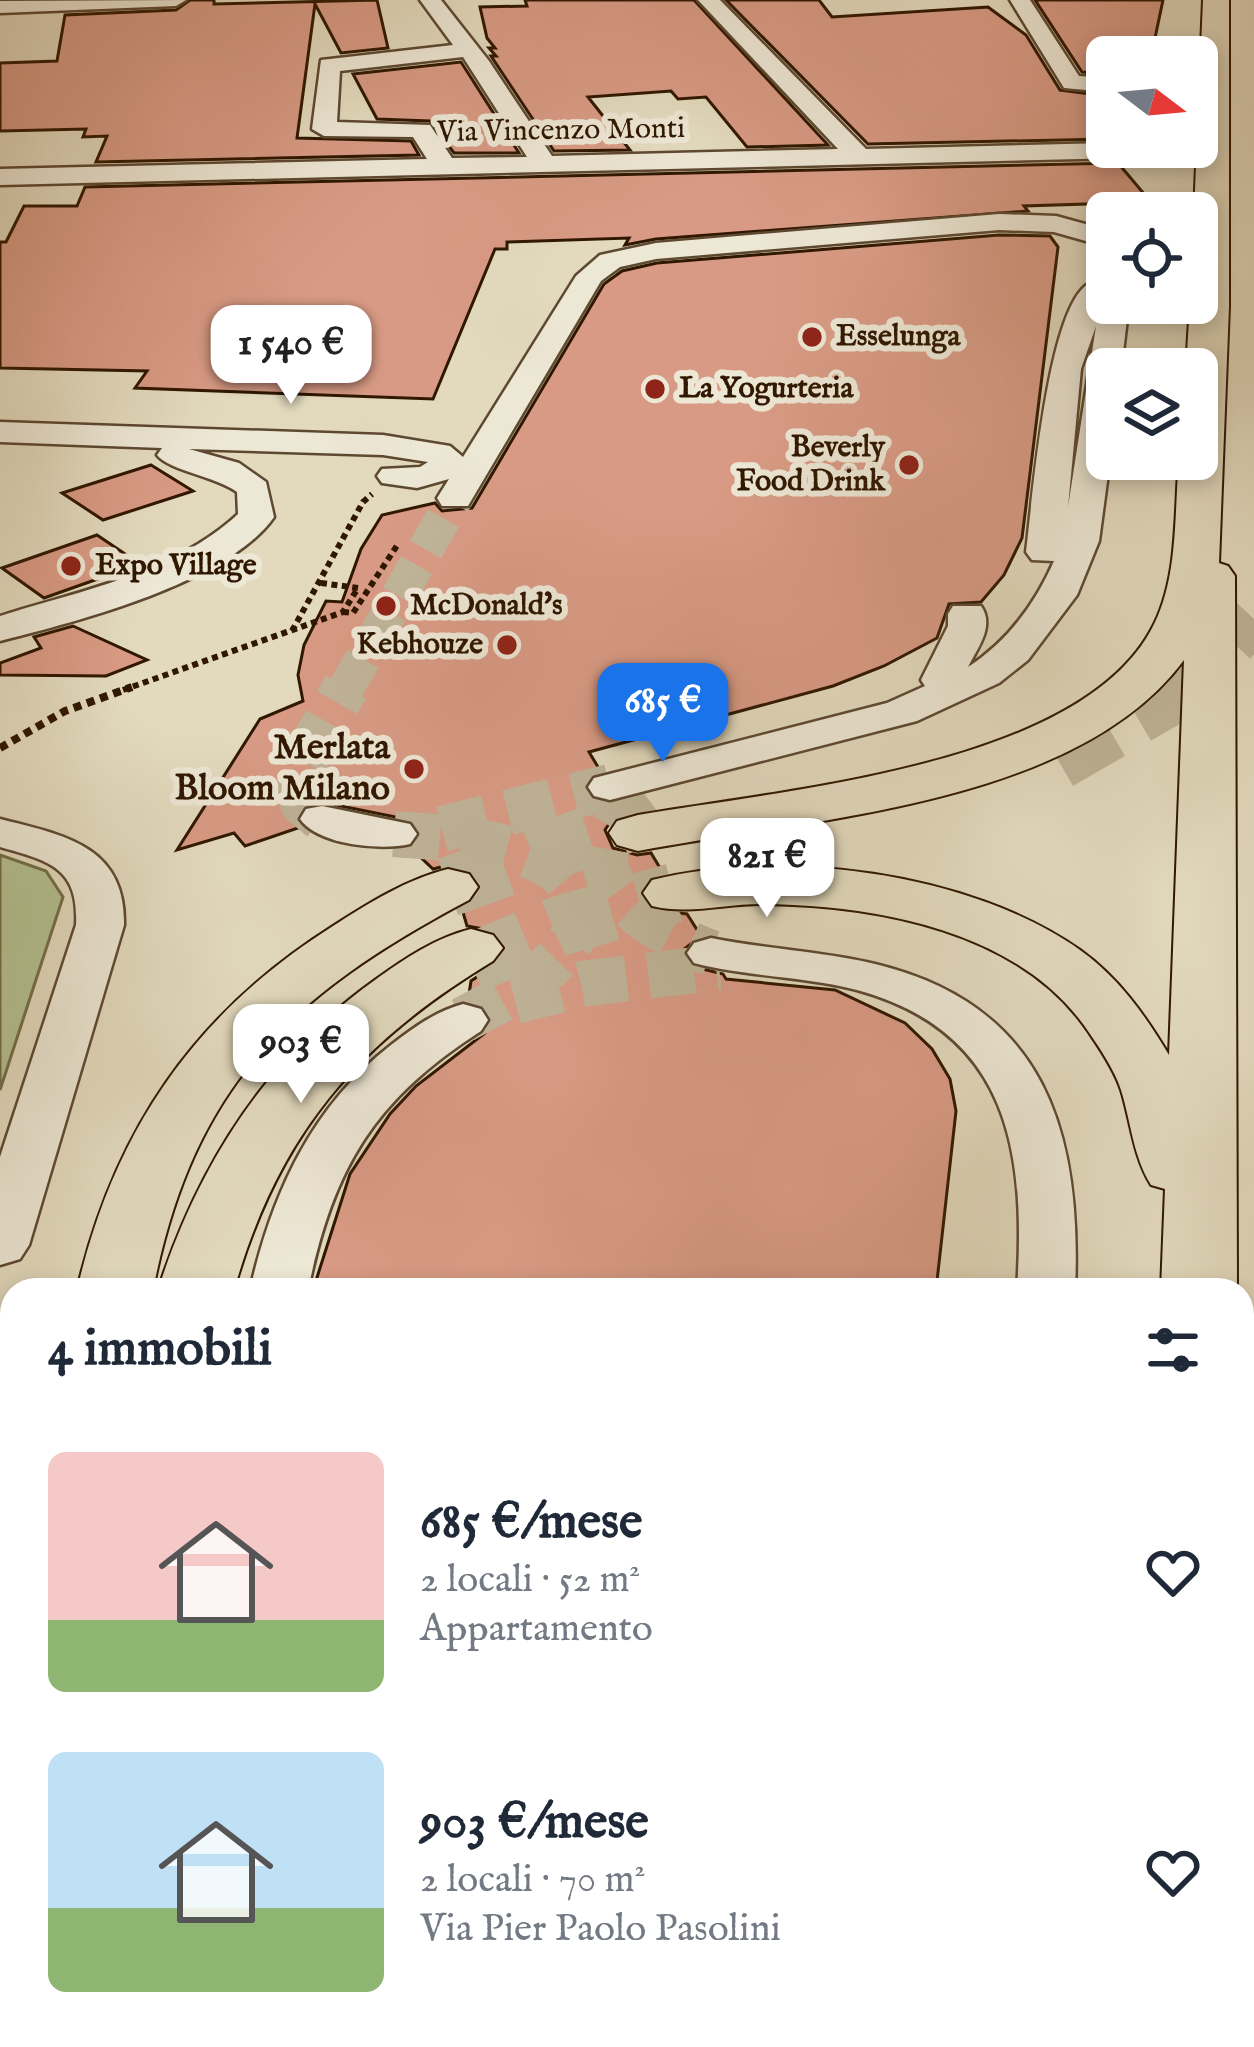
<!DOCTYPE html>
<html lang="it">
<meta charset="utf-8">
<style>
:root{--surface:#fff;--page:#f6f6f7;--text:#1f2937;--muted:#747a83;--accent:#1a73e8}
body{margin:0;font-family:"IM FELL English",serif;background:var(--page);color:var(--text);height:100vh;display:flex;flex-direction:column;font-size:45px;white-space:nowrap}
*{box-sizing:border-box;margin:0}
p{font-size:39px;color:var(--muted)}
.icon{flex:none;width:66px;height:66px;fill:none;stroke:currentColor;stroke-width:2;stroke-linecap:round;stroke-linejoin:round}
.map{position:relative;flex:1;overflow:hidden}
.side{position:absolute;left:0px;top:1278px;width:1254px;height:771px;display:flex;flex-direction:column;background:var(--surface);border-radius:36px 36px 0 0;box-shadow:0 6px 18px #0003}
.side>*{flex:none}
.needle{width:78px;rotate:106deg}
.tools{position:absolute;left:1086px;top:36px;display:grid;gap:24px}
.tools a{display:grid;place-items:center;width:132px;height:132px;border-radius:18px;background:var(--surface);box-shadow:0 6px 18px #0003;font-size:60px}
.price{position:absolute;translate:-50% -102px;padding:0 27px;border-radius:24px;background:#fff;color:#222;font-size:39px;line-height:78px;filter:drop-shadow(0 3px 6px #0008)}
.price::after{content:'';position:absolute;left:50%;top:72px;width:36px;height:27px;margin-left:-18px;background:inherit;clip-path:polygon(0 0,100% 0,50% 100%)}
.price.current{background:var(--accent);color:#fff}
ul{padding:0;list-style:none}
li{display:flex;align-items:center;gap:36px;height:300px;padding:0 48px}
li span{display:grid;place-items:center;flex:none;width:336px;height:240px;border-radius:18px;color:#555}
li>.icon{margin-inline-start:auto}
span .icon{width:144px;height:144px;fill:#fffc;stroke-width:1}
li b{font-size:51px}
h2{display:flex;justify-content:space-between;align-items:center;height:144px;padding:0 48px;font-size:51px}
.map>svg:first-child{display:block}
.green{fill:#b4c091;stroke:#726c48;stroke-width:3}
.building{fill:#d89a84;stroke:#301700;stroke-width:3}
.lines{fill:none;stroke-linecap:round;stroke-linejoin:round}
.minor-tunnel-far1{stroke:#bfb398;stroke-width:36;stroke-dasharray:36 18;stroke-linecap:butt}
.minor-tunnel{stroke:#bfb398;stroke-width:46;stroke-dasharray:46 22;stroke-linecap:butt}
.highway-tunnel-far1{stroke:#bfb398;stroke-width:48;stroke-dasharray:48 24;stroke-linecap:butt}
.highway-tunnel{stroke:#bfb398;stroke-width:60;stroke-dasharray:60 30;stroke-linecap:butt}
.minor-casing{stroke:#5d4830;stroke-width:5}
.highway-casing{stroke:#301700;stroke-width:4}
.path-far2{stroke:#301700;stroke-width:6;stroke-dasharray:6 4.5;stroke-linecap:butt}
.path-far1{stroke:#301700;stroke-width:8;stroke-dasharray:8 6;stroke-linecap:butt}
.path{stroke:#301700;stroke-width:10;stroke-dasharray:14 9;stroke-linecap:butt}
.minor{fill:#ede7d5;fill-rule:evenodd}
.highway{fill:#e3dabe;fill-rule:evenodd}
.poi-dot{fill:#8f2418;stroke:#ede7d5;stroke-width:4.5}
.labels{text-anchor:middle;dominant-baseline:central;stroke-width:12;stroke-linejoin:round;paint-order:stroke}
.far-street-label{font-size:30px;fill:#301700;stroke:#ede7d5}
.far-poi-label{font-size:30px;font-weight:bold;fill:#301700;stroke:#ede7d5;text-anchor:start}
.poi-label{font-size:36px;font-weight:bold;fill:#301700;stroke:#ede7d5;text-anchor:end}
</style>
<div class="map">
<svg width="1254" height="2047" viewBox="0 0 1254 2047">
<rect width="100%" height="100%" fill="#e3dabe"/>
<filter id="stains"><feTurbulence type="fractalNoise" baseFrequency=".00167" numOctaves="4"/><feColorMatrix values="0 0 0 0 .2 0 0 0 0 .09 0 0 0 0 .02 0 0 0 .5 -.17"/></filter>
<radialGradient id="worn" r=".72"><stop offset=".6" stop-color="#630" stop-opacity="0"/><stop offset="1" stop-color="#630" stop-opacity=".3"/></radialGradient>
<!-- green -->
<path class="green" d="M0 855 46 871 63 897 0 1090Z"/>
<!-- building -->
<g class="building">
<path d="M190 0H214V4L377 0 388 48 341 53 315 4 297 138 411 141 419 155 96 162 107 136 83 137 86 129 0 131V63L57 61 65 15 176 10Z"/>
<path d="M525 0H694L828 145 747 147 706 97 678 99 671 91 588 97 630 150 554 151 491 56H496L489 48H495L487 38 480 7 527 6Z"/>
<path d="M726 0H819L832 17 988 7 1026 35 1060 90 1107 96V139L868 144Z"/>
<path d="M1035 0H1163L1151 57H1107V74L1082 72Z"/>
<path d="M461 62 519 153H454L430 121 377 119 353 74Z"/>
<path d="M1118 163 1151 202 1024 206 1028 211 656 239 625 245 629 238 507 242V249H495L433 399 135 388 147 371 0 368V242H6L24 206H77L85 187Z"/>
<path d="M999 235 1050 236 1058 247 1022 538 1004 575 981 602 949 604 937 638 884 666 833 686 589 752 601 772 584 784 593 800 620 802 626 814 613 818 605 830 613 848 637 855 651 853 663 873 648 877 639 890 648 909 687 914 701 936 683 950 690 966 723 974 726 979 835 990 905 1023 932 1049 950 1079 956 1111 936 1290H313L350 1174 390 1114 416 1086 485 1033 492 1018 482 1005 468 1001 471 981 495 965 508 948 494 931 467 926 462 909 473 903 482 884 470 870 449 865 433 869 411 848 422 834 411 820 321 802 302 807 296 820 301 827 245 846 234 833 177 850 260 719 303 701 298 675 304 645 326 601 342 602 361 549 382 515 435 503 442 511 472 508 604 284 622 271 657 263Z"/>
<path d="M151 465 193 491 103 520 62 493Z"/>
<path d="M97 535 140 564 44 598 2 568Z"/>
<path d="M73 626 147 660 106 676 0 675V663L41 648 34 637Z"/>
</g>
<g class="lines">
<!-- minor-tunnel-far1 -->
<path class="minor-tunnel-far1" d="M345 690 455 498"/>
<!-- minor-tunnel -->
<g class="minor-tunnel">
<path d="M645 795C554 865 636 924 711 953"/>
<path d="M322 819 303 803 298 790 301 766 346 687"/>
<path d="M442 829 610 787"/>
<path d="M394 834C444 838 575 841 579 909 580 929 570 946 557 959 531 986 495 1002 463 1020"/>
<path d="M515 1001 582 984 719 967"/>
</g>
<!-- highway-tunnel-far1 -->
<path class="highway-tunnel-far1" d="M1179 690 1212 664 1254 619"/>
<!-- highway-tunnel -->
<g class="highway-tunnel">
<path d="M1058 760 1184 687"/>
<path d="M448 887 631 821"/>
<path d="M471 964 559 926 674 893"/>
</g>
<defs>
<g id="minor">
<path d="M186 0 176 6 0 13V1Z"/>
<path d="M420 0H441L489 61 552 156 838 149 698 0H720L866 149 1107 143V147L1136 150 1123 158 0 185V169L427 159 413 137 324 136 312 129 321 60 453 45ZM463 57 527 157 452 158 430 125 337 122 340 71Z"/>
<path d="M1010 0H1030L1079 76 1107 78V92L1064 88Z"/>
<path d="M999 214 1056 216 1107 230V247L1054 232 999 230 656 259 620 267 601 281 468 506H442L437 498 449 479 417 488 382 483 377 476 382 469 420 467 428 462 383 455 189 449 239 463 266 482 274 517C228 583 76 622 0 641V616C79 591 175 573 238 514L237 492C215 476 170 471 157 455L162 448 0 442V422L383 435 450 446 463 457 576 276 600 255 656 243Z"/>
<path d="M1093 282 1107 290V303H1129L1121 369H1107L1110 459 1099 541 1077 595 1028 660 999 683 917 721 610 800 594 796 588 787 594 778 887 703 925 686 921 680 948 626V614L953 606H981C995 626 978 647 968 667 1008 641 1035 604 1054 561L1032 560 1026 552C1032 506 1048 293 1093 282ZM1096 326 1068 507 1081 369Z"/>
<path d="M322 806 410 824 417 834 410 844C381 851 318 845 300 819L306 809Z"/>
<path d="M0 819C64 835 126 846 124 925L29 1245 20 1259 0 1265V1157L76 925C79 867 49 861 0 847Z"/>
<path d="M711 938C765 949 821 951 875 964 1045 1005 1082 1132 1075 1290H1017C1026 1152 1010 1032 857 990 804 976 747 977 694 963L687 953 694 943Z"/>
<path d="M463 1004 481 1009 488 1020 481 1031C374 1100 334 1166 308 1290H250C272 1194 311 1107 391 1045 413 1028 436 1011 463 1004Z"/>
<path d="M150 2037H230V2047H148Z"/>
<path d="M834 2037H964V2047H837Z"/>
</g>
<g id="highway">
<path d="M1203 0H1229V306L1219 563 1228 566 1235 576 1237 1290H1161L1165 1189 1151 1185C1133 1156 1131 1122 1121 1090 1115 1071 1101 1050 1090 1034 1022 930 875 905 761 904 724 904 689 915 652 906L643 893 652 880C782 848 970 872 1080 950 1119 978 1145 1015 1169 1055L1184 660C1075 807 805 819 638 851L617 845 609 833 617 821 638 815C778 790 1076 768 1151 630 1179 580 1174 514 1179 459H1197V369H1186L1190 303H1197L1194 213Z"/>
<path d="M448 869 469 874 478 887 469 900C290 995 193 1085 153 1290H77C114 1131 194 1014 333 926 369 903 407 879 448 869Z"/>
<path d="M471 929 493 935 503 948 493 961C356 1044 278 1135 234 1290H158C198 1165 267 1057 375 980 404 959 435 938 471 929Z"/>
<path d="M12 1864V1994L0 1999V1869Z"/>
<path d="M1242 2036 1244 2047H1138V2037Z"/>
<path d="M41 2037H145L143 2047H37Z"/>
</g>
</defs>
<!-- minor casing -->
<use href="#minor" class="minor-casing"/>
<!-- highway casing -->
<use href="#highway" class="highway-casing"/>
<!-- path-far2 -->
<g class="path-far2">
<path d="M321 583 358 588"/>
<path d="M343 612 353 613 398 544"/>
<path d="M292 631 363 502 372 494"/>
<path d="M123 690 343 612 358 588"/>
</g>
<!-- path-far1 -->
<path class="path-far1" d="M0 748 65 711 132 687"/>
<!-- path -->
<path class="path" d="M0 1587 12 1584"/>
<!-- minor -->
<use href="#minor" class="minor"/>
<!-- highway -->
<use href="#highway" class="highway"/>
</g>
<!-- markers -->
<g class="poi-dot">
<circle cx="812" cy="337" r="12"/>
<circle cx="655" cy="389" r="12"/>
<circle cx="909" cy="465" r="12"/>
<circle cx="71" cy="566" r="12"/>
<circle cx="386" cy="606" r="12"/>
<circle cx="507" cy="645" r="12"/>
<circle cx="414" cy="769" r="12"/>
</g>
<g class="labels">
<!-- far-street labels -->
<g class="far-street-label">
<text transform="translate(561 131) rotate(-1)">Via Vincenzo Monti</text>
</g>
<!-- far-poi labels -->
<g class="far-poi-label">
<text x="836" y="337">Esselunga</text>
<text x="679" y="389">La Yogurteria</text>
<text x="885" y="448" text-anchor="end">Beverly<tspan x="885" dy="34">Food Drink</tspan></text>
<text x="95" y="566">Expo Village</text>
<text x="410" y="606">McDonald's</text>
<text x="483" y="645" text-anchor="end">Kebhouze</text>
</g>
<!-- poi labels -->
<g class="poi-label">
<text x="390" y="748">Merlata<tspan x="390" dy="41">Bloom Milano</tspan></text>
</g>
</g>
<rect width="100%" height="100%" filter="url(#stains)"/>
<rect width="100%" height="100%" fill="url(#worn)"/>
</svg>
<div class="tools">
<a><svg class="needle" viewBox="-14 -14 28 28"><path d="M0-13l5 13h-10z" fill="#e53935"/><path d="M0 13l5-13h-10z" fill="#747a83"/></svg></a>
<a><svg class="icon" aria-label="locate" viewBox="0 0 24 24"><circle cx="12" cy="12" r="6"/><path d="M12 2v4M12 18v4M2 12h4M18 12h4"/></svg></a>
<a><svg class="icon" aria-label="layers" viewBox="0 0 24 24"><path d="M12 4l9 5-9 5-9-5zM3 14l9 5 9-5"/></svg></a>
</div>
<b class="price" style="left:291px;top:407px">1 540 €</b>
<b class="price current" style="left:663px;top:765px">685 €</b>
<b class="price" style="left:767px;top:920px">821 €</b>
<b class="price" style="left:301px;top:1106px">903 €</b>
<section class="side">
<h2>4 immobili<svg class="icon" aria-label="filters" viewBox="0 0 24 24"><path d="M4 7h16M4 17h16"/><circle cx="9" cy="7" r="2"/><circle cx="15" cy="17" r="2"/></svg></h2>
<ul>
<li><span style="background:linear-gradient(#f6c9c9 70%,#8fb573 0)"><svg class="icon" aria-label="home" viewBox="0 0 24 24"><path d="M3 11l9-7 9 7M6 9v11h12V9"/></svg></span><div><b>685 €/mese</b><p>2 locali · 52 m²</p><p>Appartamento</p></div><svg class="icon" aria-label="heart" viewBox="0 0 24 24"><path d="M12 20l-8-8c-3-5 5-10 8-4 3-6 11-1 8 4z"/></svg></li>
<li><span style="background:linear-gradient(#bfe0f5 65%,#8fb573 0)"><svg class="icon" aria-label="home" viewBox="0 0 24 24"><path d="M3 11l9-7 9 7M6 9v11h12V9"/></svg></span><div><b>903 €/mese</b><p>2 locali · 70 m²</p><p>Via Pier Paolo Pasolini</p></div><svg class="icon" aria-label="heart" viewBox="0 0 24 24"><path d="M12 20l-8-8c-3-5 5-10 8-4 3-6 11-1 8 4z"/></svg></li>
</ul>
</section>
</div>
